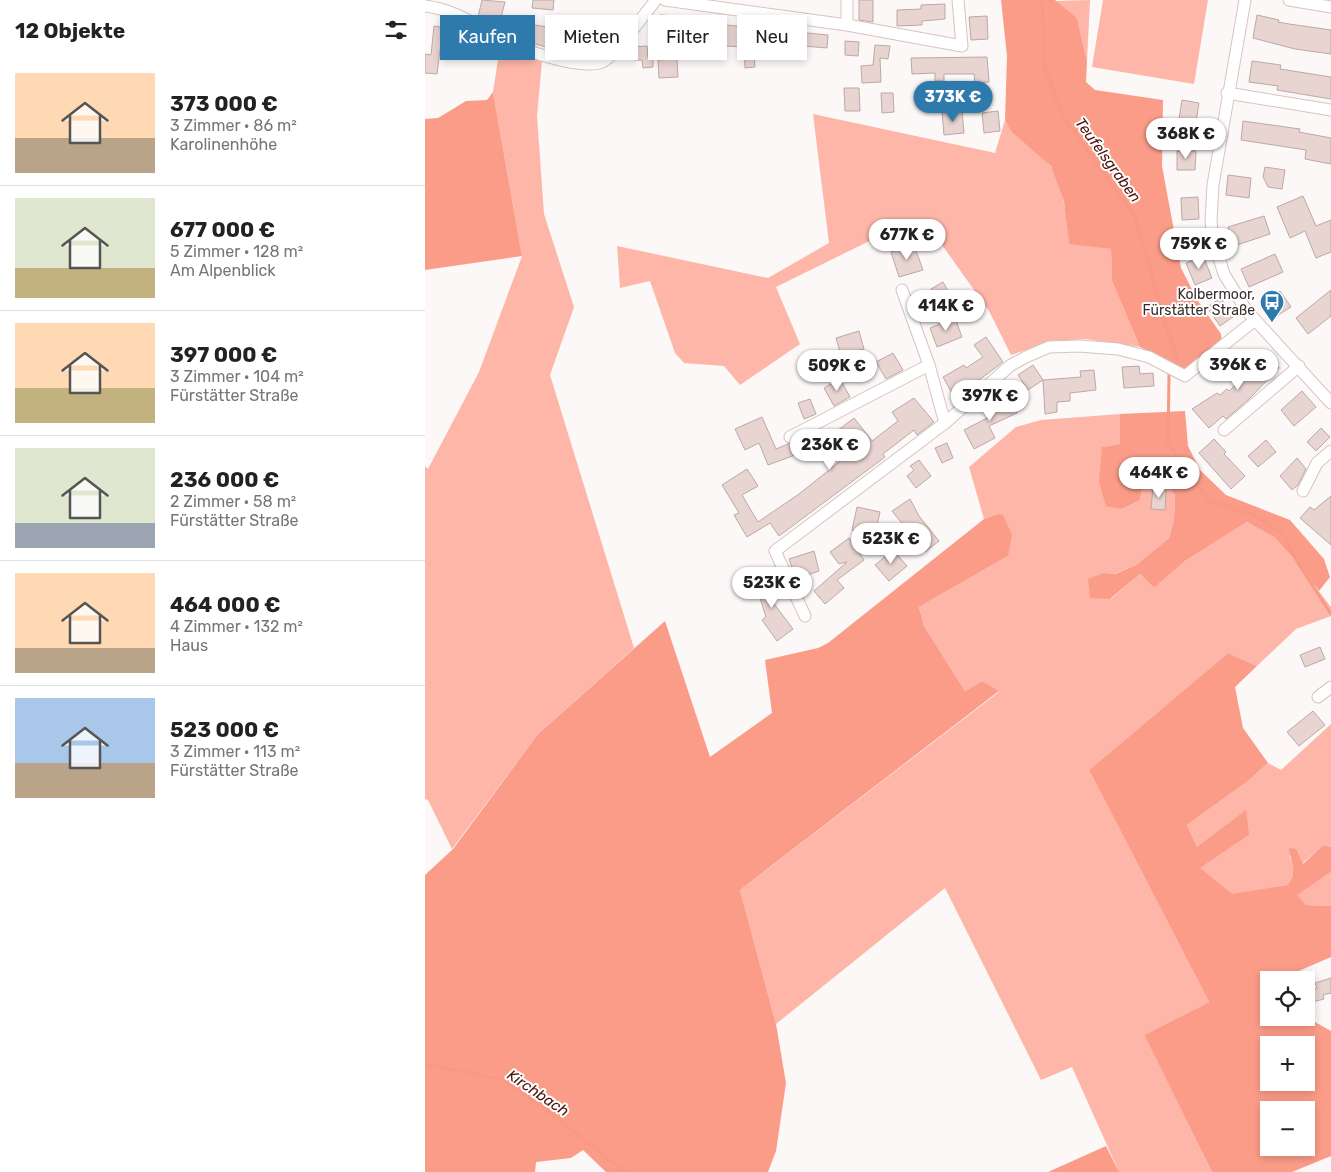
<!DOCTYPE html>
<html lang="de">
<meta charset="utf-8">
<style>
:root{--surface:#fff;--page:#f6f6f6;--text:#222;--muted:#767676;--line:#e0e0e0;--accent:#2f7aad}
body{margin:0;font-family:Rubik,sans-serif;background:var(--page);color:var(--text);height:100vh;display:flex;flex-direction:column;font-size:19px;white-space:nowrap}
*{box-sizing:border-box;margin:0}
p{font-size:16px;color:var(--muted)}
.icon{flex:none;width:28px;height:28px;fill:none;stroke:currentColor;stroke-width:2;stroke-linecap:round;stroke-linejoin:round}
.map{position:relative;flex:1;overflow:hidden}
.sheet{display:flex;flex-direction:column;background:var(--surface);width:425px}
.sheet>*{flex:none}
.banner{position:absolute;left:15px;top:15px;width:475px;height:45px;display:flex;gap:10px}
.fabs{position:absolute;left:835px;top:971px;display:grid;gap:10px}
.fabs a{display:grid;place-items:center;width:55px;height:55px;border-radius:0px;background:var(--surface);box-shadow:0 2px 8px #0003;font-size:25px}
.price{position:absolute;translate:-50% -42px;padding:0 11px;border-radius:18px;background:#fff;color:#222;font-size:16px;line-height:32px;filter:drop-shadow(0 1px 2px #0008)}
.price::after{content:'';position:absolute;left:50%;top:30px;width:15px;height:11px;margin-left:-8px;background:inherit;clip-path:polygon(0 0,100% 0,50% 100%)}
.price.selected{background:var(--accent);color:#fff}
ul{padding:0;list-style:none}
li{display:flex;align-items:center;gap:15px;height:125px;padding:0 15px}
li+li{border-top:1px solid var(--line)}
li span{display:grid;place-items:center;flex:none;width:140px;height:100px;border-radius:0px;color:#555}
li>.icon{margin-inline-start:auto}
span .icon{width:60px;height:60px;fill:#fffc;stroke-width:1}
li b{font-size:21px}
h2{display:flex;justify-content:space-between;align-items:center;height:60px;padding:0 15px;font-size:21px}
.pill{padding:0 18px;border-radius:0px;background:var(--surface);box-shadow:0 2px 8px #0003;font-size:18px;line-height:45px}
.pill.selected{background:var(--accent);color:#fff}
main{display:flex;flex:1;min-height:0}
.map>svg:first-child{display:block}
.green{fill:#fdb6a7}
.forest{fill:#fb9c88;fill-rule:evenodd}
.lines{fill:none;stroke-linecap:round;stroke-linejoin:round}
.stream{stroke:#f89986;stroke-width:3}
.building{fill:#e8d4d0;stroke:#bba9a5}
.minor-casing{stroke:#d7c4bf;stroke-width:13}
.minor{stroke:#fff;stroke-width:11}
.labels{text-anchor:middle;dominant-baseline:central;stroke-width:4;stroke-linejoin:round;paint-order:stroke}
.poi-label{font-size:14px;fill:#352e2c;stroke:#fff;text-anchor:end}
.water-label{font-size:15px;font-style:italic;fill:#4d1409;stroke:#fff}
</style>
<main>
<section class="sheet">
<h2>12 Objekte<svg class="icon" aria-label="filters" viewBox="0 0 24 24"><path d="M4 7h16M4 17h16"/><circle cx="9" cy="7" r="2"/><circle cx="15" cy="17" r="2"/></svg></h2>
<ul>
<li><span style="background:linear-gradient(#ffd9b3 65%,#b9a48a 0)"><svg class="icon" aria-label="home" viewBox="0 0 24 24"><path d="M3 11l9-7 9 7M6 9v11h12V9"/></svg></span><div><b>373 000 €</b><p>3 Zimmer · 86 m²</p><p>Karolinenhöhe</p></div></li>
<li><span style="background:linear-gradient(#dfe7d0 70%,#c2b280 0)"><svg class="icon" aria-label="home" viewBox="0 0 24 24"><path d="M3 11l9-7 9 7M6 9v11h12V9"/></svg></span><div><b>677 000 €</b><p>5 Zimmer · 128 m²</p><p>Am Alpenblick</p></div></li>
<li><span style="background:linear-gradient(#ffd9b3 65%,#c2b280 0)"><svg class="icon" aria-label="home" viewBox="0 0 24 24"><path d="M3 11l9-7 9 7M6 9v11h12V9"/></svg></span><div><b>397 000 €</b><p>3 Zimmer · 104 m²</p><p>Fürstätter Straße</p></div></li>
<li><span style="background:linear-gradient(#dfe7d0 75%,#9aa5b1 0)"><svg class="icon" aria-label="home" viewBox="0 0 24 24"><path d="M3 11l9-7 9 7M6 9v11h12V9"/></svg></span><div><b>236 000 €</b><p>2 Zimmer · 58 m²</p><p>Fürstätter Straße</p></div></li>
<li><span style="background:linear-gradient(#ffd9b3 75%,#b9a48a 0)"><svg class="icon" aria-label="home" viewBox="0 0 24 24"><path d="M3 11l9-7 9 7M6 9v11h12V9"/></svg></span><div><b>464 000 €</b><p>4 Zimmer · 132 m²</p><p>Haus</p></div></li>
<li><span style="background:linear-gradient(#a9c7e8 65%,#b9a48a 0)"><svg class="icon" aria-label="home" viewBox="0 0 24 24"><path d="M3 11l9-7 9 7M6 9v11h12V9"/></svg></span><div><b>523 000 €</b><p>3 Zimmer · 113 m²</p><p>Fürstätter Straße</p></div></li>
</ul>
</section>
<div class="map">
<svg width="906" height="1172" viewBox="0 0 906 1172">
<rect width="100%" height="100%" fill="#fcf8f7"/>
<!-- green -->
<g class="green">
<path d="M665 0 662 61 652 18 630 1Z"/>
<path d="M678 0H783L769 84 667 67Z"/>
<path d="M74 53 117 61 112 116 119 214 149 307 125 375 209 648 113 734 27 849 3 800 0 799V466L3 469 54 372 97 256 68 92Z"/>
<path d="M388 114 570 153 580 120C591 139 610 148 624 164 639 181 642 222 644 243L686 249 687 281 715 347 660 339 629 341 586 355 564 311 500 221 487 220 351 287 375 344 315 385 299 366 259 363 250 353 225 281 195 288 192 246 343 278 404 243Z"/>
<path d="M695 414V444L677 447 697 509 715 500 718 484 735 476 750 495 749 520 744 538 711 565 689 574 679 573 686 599 715 574 729 588 760 561 822 522 849 537 870 560 906 607V616L871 629 832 666 803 653 664 770 784 1002 719 1035 787 1172H694L647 1067 616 1080 520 888 351 1024 315 890 574 692 557 681 540 691 499 626 494 607 583 556 573 514 559 519 544 467 591 427 616 420Z"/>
<path d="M906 724V847L898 845 877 864 864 855C869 867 871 875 862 885L806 895 774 868 824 835 772 847 762 825 823 781 843 763 856 770Z"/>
<path d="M906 872V906L881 905 871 895Z"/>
</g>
<!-- forest -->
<g class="forest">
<path d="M576 0H630L652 18 662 61 661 82 670 90 738 100 737 166 756 268 773 301 796 334 797 341 761 371 715 347 687 281 686 249 644 244 639 201 626 166 587 132 580 120 582 56Z"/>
<path d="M68 92 97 256 0 270V119L13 118 41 101 62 100Z"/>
<path d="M760 411 763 446 775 470 801 495 865 520 899 559 905 577 894 591 870 560 849 537 822 522 760 561 729 588 715 574 685 599 665 598 663 579 679 573 690 574 711 565 744 538 749 520 750 495 735 476 718 484 715 500 697 509 681 506 674 482 677 447 695 444V414Z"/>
<path d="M573 514 578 515 587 535 583 556 494 607 499 626 540 691 557 681 574 691 315 890 351 1024 361 1083 351 1151 343 1172H181L158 1150 146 1158 111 1162 110 1172H0V875L28 849 113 734 240 621 285 757 347 713 340 660 393 648 403 643 559 519Z"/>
<path d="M803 653 832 666 810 687 818 728 843 763 823 781 762 825 772 847 821 810 824 835 775 868 807 894 862 885C874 872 865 862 864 848L871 849 878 864 898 845 906 847V872L872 895 881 905 906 906V957L853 980H844V1018L881 1017 906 1031V1156L867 1172H787L719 1035 784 1002 664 770ZM844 1045H881V1082H844ZM844 1110H881V1148H844Z"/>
<path d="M681 1146 694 1172H623Z"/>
</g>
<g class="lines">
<!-- stream -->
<g class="stream">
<path d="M617 0 620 69 638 117 710 216 742 330 753 360"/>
<path d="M744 374 743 444 784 501 827 514 858 534 873 563 906 614"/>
<path d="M0 1064 76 1079 120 1109 200 1172"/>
</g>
</g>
<!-- building -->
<g class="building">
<path d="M57 0 80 2 75 21 53 17Z"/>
<path d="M108 0H129L128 10 107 8Z"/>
<path d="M434 0H448V22L434 20Z"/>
<path d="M520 4V19L497 21V25L472 26V10L496 9V5Z"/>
<path d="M235 15 251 16 249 35 233 33Z"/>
<path d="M832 15 854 20 853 22 864 24 906 30V54L870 49 828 38Z"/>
<path d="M562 16 563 39 546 40 544 17Z"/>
<path d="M194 18 195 33 177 34 176 20Z"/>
<path d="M266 19 281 20 280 42 264 41Z"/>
<path d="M102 24 123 27 121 47 100 41Z"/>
<path d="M301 25 403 35 402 48 328 42 330 67 320 68 319 47 300 46Z"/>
<path d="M9 26 51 33 59 38 56 56 15 50 12 74 0 73V54L6 55Z"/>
<path d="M420 41 434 42 433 56 420 55Z"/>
<path d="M450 45 465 46 463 59 455 58 456 82 437 83 436 66 448 65Z"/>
<path d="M222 46 223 58H228V67L218 68 217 60H209L208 47Z"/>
<path d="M562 57 564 82 550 83 549 74H519V81H510V73L487 74 486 58Z"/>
<path d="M252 59 253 77 234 78 233 60Z"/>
<path d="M827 61 856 65 855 69 906 77V99L852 90 853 86 824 82Z"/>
<path d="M419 88H434L435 111H420Z"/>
<path d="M456 93H468L469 112 457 113Z"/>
<path d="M757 100 774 103 771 122 754 119Z"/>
<path d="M537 111 539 133 519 135 517 112Z"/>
<path d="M573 111 575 131 559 133 557 113Z"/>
<path d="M818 121 875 129 874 132 906 138V164L880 159 881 150 816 140Z"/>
<path d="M752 151H771L770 170H752Z"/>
<path d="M840 167 860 170 857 189 843 187 838 177Z"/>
<path d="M803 175 826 178 824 198 801 195Z"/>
<path d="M878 196 891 226 906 220V252L891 258 880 231 865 238 852 207Z"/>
<path d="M773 197 774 219 757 220 756 198Z"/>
<path d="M839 216 845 234 809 246 803 227Z"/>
<path d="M489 245 498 270 474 277 466 252Z"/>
<path d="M850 254 858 272 824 287 816 269Z"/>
<path d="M778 256 787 278 770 285 761 263Z"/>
<path d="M518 282 528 300 505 312 507 316 496 320 490 303 509 296 506 289Z"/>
<path d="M906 290V316L883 334 871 318Z"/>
<path d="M855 291 866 307 850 317 839 301Z"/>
<path d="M796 298 808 317 795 326 782 307Z"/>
<path d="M530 318 537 337 512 347 505 328Z"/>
<path d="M434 331 439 349 416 355 411 338Z"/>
<path d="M561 337 578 362 550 383 528 395 518 377 539 365 541 368 558 357 549 345Z"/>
<path d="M839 349 854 368 824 399 801 419 798 416 784 428 767 409 792 393 795 395 802 389 804 391 821 376 817 371 825 364 823 362Z"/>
<path d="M468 353 478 370 461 379 451 362Z"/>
<path d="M608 365 618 380 656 377 655 371 669 370 671 390 645 393V401L632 402V412L620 414 618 380 603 390 593 375Z"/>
<path d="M714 366 715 374 728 373 729 386 699 388 697 367Z"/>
<path d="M415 379 425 397 409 406 399 388Z"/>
<path d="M877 391 891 407 869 426 856 410Z"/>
<path d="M584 396 592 413 564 426 570 438 549 449 539 430 568 415 563 405Z"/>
<path d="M489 398 509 422 492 435 489 430 458 454 460 457 354 536 345 523 322 537 309 515 314 513 297 485 322 469 333 486 317 495 333 522 374 494 423 455 408 434 429 418 447 441 473 421 467 412Z"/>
<path d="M385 399 391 414 379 419 373 403Z"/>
<path d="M337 417 351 449 385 435 391 453 375 459 373 454 343 465 334 443 320 450 310 429Z"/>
<path d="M896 428 905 437 891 451 882 442Z"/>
<path d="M789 439 801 452 799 454 820 476 806 489 774 453Z"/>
<path d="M841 440 851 452 833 467 823 456Z"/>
<path d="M522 443 528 458 517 463 510 448Z"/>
<path d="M872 458 881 469 873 485 867 490 855 476Z"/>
<path d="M494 460 506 476 491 488 482 476 489 470 485 466Z"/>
<path d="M728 488 741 490 740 510 726 509Z"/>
<path d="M906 496V545L875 518 885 507 889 510Z"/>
<path d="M485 499 494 516 514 541 500 552 467 511Z"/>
<path d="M432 507 455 512 450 535 427 530Z"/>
<path d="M424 538 439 560 412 580 419 588 400 604 389 591 422 562 414 564 405 552Z"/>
<path d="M468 550 482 566 464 581 450 565Z"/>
<path d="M389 551 394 571 371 579 364 559Z"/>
<path d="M344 574 352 600 347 601 368 629 352 641 337 620 341 617 329 579Z"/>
<path d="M895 647 900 659 880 667 875 655Z"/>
<path d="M888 711 900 725 874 746 862 732Z"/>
<path d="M906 978V993L898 995 899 999 887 1002 883 991 892 988 890 983Z"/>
</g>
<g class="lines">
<defs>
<g id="minor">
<path d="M240 0 422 25 537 46 533 0"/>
<path d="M422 0V25"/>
<path d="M820 0 788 185 786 221 788 239 799 274 821 310 906 403"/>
<path d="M864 0 906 7"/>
<path d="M0 6C36 10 62 34 94 47 111 54 163 71 179 61 191 54 220 13 231 0"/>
<path d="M802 93 906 110"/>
<path d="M477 290 504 365 520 423"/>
<path d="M799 430 874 366"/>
<path d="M365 437 504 365"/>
<path d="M878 491 892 463 906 451"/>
<path d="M380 616 350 551 520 423 586 365 603 356 624 347 654 346 693 349 724 357 760 376 830 320"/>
<path d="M893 697 906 687"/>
</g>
</defs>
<!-- minor casing -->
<use href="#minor" class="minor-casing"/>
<!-- minor -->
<use href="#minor" class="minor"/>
</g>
<!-- icons -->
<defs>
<symbol id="bus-pin" viewBox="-11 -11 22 30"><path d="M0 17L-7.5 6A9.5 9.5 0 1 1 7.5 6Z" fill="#2f7aad" stroke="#fff"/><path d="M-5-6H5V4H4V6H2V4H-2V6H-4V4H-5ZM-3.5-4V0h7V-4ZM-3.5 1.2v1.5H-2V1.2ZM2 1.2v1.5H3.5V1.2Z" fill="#fff"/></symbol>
</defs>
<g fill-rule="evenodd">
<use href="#bus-pin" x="833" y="288" width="28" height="38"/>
</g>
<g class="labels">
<!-- poi labels -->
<g class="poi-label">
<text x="830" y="294">Kolbermoor,<tspan x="830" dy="16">Fürstätter Straße</tspan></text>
</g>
<!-- water labels -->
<g class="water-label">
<text transform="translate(683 160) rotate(54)">Teufelsgraben</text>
<text transform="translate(113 1093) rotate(34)">Kirchbach</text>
</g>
</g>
</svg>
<div class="fabs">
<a><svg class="icon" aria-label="locate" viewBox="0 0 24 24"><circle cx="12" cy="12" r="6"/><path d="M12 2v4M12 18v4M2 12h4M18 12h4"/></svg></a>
<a>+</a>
<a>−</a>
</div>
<b class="price selected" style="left:528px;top:123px">373K €</b>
<b class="price" style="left:761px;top:160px">368K €</b>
<b class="price" style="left:482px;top:261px">677K €</b>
<b class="price" style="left:774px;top:270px">759K €</b>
<b class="price" style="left:521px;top:332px">414K €</b>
<b class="price" style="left:813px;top:391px">396K €</b>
<b class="price" style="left:412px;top:392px">509K €</b>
<b class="price" style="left:565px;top:422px">397K €</b>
<b class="price" style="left:405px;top:471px">236K €</b>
<b class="price" style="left:734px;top:499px">464K €</b>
<b class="price" style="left:466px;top:565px">523K €</b>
<b class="price" style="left:347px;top:609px">523K €</b>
<div class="banner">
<a class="pill selected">Kaufen</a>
<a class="pill">Mieten</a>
<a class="pill">Filter</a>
<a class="pill">Neu</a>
</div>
</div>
</main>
